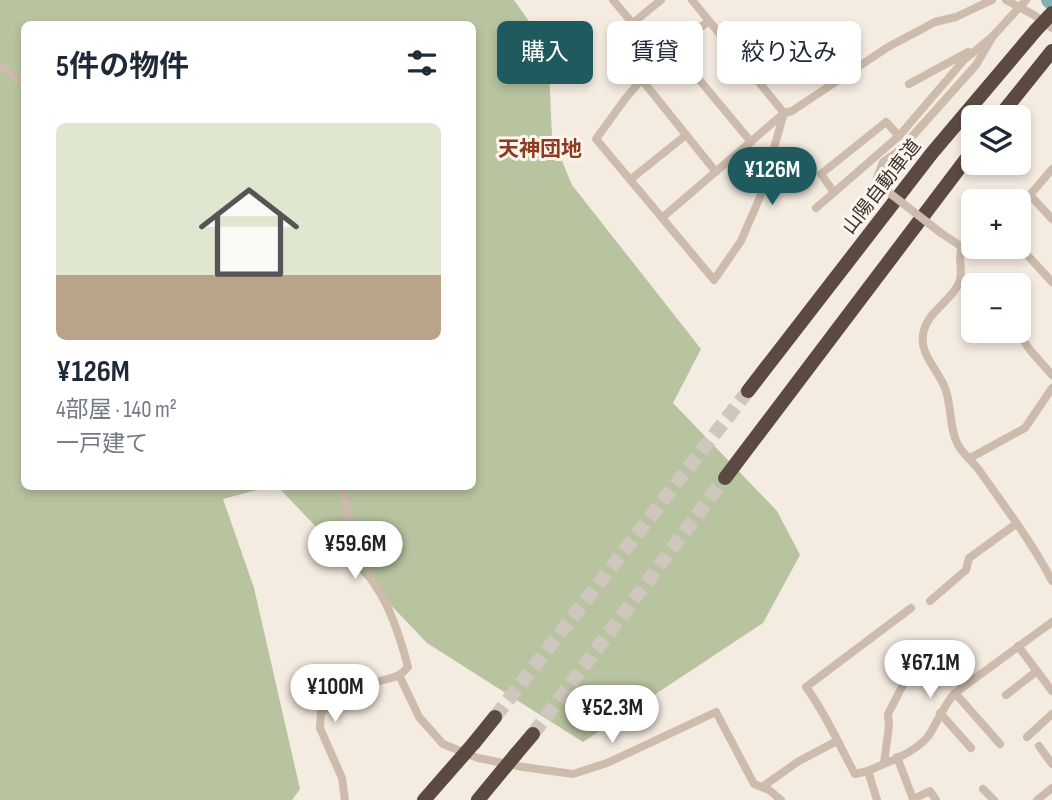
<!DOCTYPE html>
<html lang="ja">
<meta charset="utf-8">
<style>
:root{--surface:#fff;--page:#f2f2f3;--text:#1f2937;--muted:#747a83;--line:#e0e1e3;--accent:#1f5a5e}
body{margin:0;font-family:"Sofia Sans Condensed","Noto Sans JP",sans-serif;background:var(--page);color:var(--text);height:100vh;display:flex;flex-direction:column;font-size:26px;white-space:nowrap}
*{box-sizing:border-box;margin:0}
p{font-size:23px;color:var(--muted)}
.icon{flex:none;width:38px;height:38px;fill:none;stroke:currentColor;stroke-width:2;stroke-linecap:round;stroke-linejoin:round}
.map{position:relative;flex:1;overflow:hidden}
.drawer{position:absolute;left:21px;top:21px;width:455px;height:469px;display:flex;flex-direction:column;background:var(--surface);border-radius:10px;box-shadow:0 4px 10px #0003}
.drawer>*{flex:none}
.guide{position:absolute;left:497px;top:21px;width:450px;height:63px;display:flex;gap:14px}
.buttons{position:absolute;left:961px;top:105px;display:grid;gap:14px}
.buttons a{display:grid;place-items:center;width:70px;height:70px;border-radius:10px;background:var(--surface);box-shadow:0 4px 10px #0003;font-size:35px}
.price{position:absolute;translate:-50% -60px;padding:0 16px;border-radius:24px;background:#fff;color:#222;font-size:23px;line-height:46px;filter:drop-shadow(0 2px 4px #0008)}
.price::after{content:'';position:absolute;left:50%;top:42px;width:21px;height:16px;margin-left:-10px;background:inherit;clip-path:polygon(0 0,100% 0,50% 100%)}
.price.on{background:var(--accent);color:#fff}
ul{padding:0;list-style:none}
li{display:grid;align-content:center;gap:14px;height:371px;padding:0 35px}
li+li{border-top:2px solid var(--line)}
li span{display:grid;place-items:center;height:217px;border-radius:10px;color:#555}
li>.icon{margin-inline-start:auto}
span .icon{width:126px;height:126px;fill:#fffc;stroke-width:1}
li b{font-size:30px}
h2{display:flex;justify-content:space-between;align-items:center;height:84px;padding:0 35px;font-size:30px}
.chip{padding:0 24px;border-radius:10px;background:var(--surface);box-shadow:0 4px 10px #0003;font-size:24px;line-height:63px}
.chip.on{background:var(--accent);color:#fff}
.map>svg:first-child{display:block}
.green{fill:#b8c4a0}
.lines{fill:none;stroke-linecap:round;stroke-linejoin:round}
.river{stroke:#7fb0b2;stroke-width:16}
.highway-tunnel{stroke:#cfc6bd;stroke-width:14;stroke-dasharray:14 7;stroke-linecap:butt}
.street{stroke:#cdbbac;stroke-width:8}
.highway{stroke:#5c4a42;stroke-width:14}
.street-bridge{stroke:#cdbbac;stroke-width:8}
.highway-bridge{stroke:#5c4a42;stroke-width:14}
.labels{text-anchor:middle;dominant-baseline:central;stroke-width:6;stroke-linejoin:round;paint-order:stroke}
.street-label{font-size:19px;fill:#3b302b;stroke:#fbf5ee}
.neighbourhood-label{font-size:21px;font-weight:bold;fill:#8c3b22;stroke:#fbf5ee}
</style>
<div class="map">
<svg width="1052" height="800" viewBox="0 0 1052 800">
<rect width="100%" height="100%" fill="#f4ebe1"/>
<!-- green -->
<path class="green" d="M0 0H514L548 48 552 137 572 185 701 349 673 403 777 511 800 555 763 623 583 742 427 643 278 487 472 486V24H24V486L268 487 223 499 254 588 300 789 292 800H0Z"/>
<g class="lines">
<!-- river -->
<path class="river" d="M1049 0 1052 2"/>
<!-- highway-tunnel -->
<g class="highway-tunnel">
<path d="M495 717 748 391"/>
<path d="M533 734 725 478"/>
</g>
<!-- street -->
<g class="street">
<path d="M613 0 661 57"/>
<path d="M692 0 784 113 760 197 741 241 714 280 596 139 625 99 661 57 709 21"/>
<path d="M1006 0 1034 15 1052 28"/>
<path d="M633 23 661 0"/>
<path d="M673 48 751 142"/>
<path d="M0 66 24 83"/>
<path d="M642 80 716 172"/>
<path d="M909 84 968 52"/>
<path d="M631 179 686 135"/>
<path d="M878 184 877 178 883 162 900 150 976 65 993 36 1026 0"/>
<path d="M833 191 821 174 886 122 899 136"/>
<path d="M1030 195 1052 219"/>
<path d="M816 208 899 136 964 60 993 36"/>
<path d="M1018 209 1052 169"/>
<path d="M663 217 784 113 792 111 888 47 935 22 956 17 992 0"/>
<path d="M941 233 962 247"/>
<path d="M973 242 962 247C957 259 964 272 959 283 951 301 929 311 924 330 917 353 938 369 945 388 952 406 949 429 958 445 963 454 973 462 979 470 1004 506 1032 542 1052 581"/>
<path d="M1018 245 1052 282"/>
<path d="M960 281 973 287"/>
<path d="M1017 331 1030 350 1052 375"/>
<path d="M970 458 1025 428 1052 388"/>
<path d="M343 486C347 516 354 544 367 571 371 581 379 590 384 600 395 621 402 644 408 667 399 678 393 677 380 681 360 688 337 699 321 712L320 728 342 778 345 800"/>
<path d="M930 601 966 570 969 558 1016 524"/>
<path d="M1018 646 1052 691"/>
<path d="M400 677 419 717 443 744 478 758 523 767 573 774 607 763 716 712 754 784 769 790 781 800"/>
<path d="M955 693 1000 744"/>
<path d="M1006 695 1037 671"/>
<path d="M940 713 971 748"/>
<path d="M1027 737 1052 714"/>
<path d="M1039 746 1052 764"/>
<path d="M897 757 913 799 930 791 936 800"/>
<path d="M884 763 889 726 888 714 921 650"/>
<path d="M868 771 855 774C839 745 826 714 806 687L911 608"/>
<path d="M762 787 799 761 837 741"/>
<path d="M983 789 994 800"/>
<path d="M877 800 868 771C887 762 916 753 929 735 938 721 943 706 955 693L1052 622"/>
<path d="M1037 800 1052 788"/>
</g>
<!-- highway -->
<g class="highway">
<path d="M999 117 1052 51"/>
<path d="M748 391 932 153 1036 30"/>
<path d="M725 478 973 150"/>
<path d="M474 743 495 717"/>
<path d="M516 754 533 734"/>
</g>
<!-- street-bridge -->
<path class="street-bridge" d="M878 184 941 233"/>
<!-- highway-bridge -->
<g class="highway-bridge">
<path d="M1036 30 1052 13"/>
<path d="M424 800 474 743"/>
<path d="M478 800 516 754"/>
</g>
</g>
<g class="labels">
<!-- street labels -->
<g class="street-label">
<text transform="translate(882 187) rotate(-52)">山陽自動車道</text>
</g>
<!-- neighbourhood labels -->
<g class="neighbourhood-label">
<text x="540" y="149">天神団地</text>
</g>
</g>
</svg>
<div class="buttons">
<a><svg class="icon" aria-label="layers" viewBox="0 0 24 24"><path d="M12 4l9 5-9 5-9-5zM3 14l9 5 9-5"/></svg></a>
<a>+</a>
<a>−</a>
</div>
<b class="price on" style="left:772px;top:207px">¥126M</b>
<b class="price" style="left:355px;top:581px">¥59.6M</b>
<b class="price" style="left:930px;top:700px">¥67.1M</b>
<b class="price" style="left:335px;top:724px">¥100M</b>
<b class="price" style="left:612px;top:745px">¥52.3M</b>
<div class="guide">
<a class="chip on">購入</a>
<a class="chip">賃貸</a>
<a class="chip">絞り込み</a>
</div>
<section class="drawer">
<h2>5件の物件<svg class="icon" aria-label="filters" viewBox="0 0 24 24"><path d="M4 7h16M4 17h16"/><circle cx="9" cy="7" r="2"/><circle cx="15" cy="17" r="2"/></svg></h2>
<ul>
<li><span style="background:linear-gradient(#dfe7d0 70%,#b9a48a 0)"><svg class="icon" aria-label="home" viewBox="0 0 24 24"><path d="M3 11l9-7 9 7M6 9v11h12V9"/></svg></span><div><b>¥126M</b><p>4部屋 · 140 m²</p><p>一戸建て</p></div></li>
</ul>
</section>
</div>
